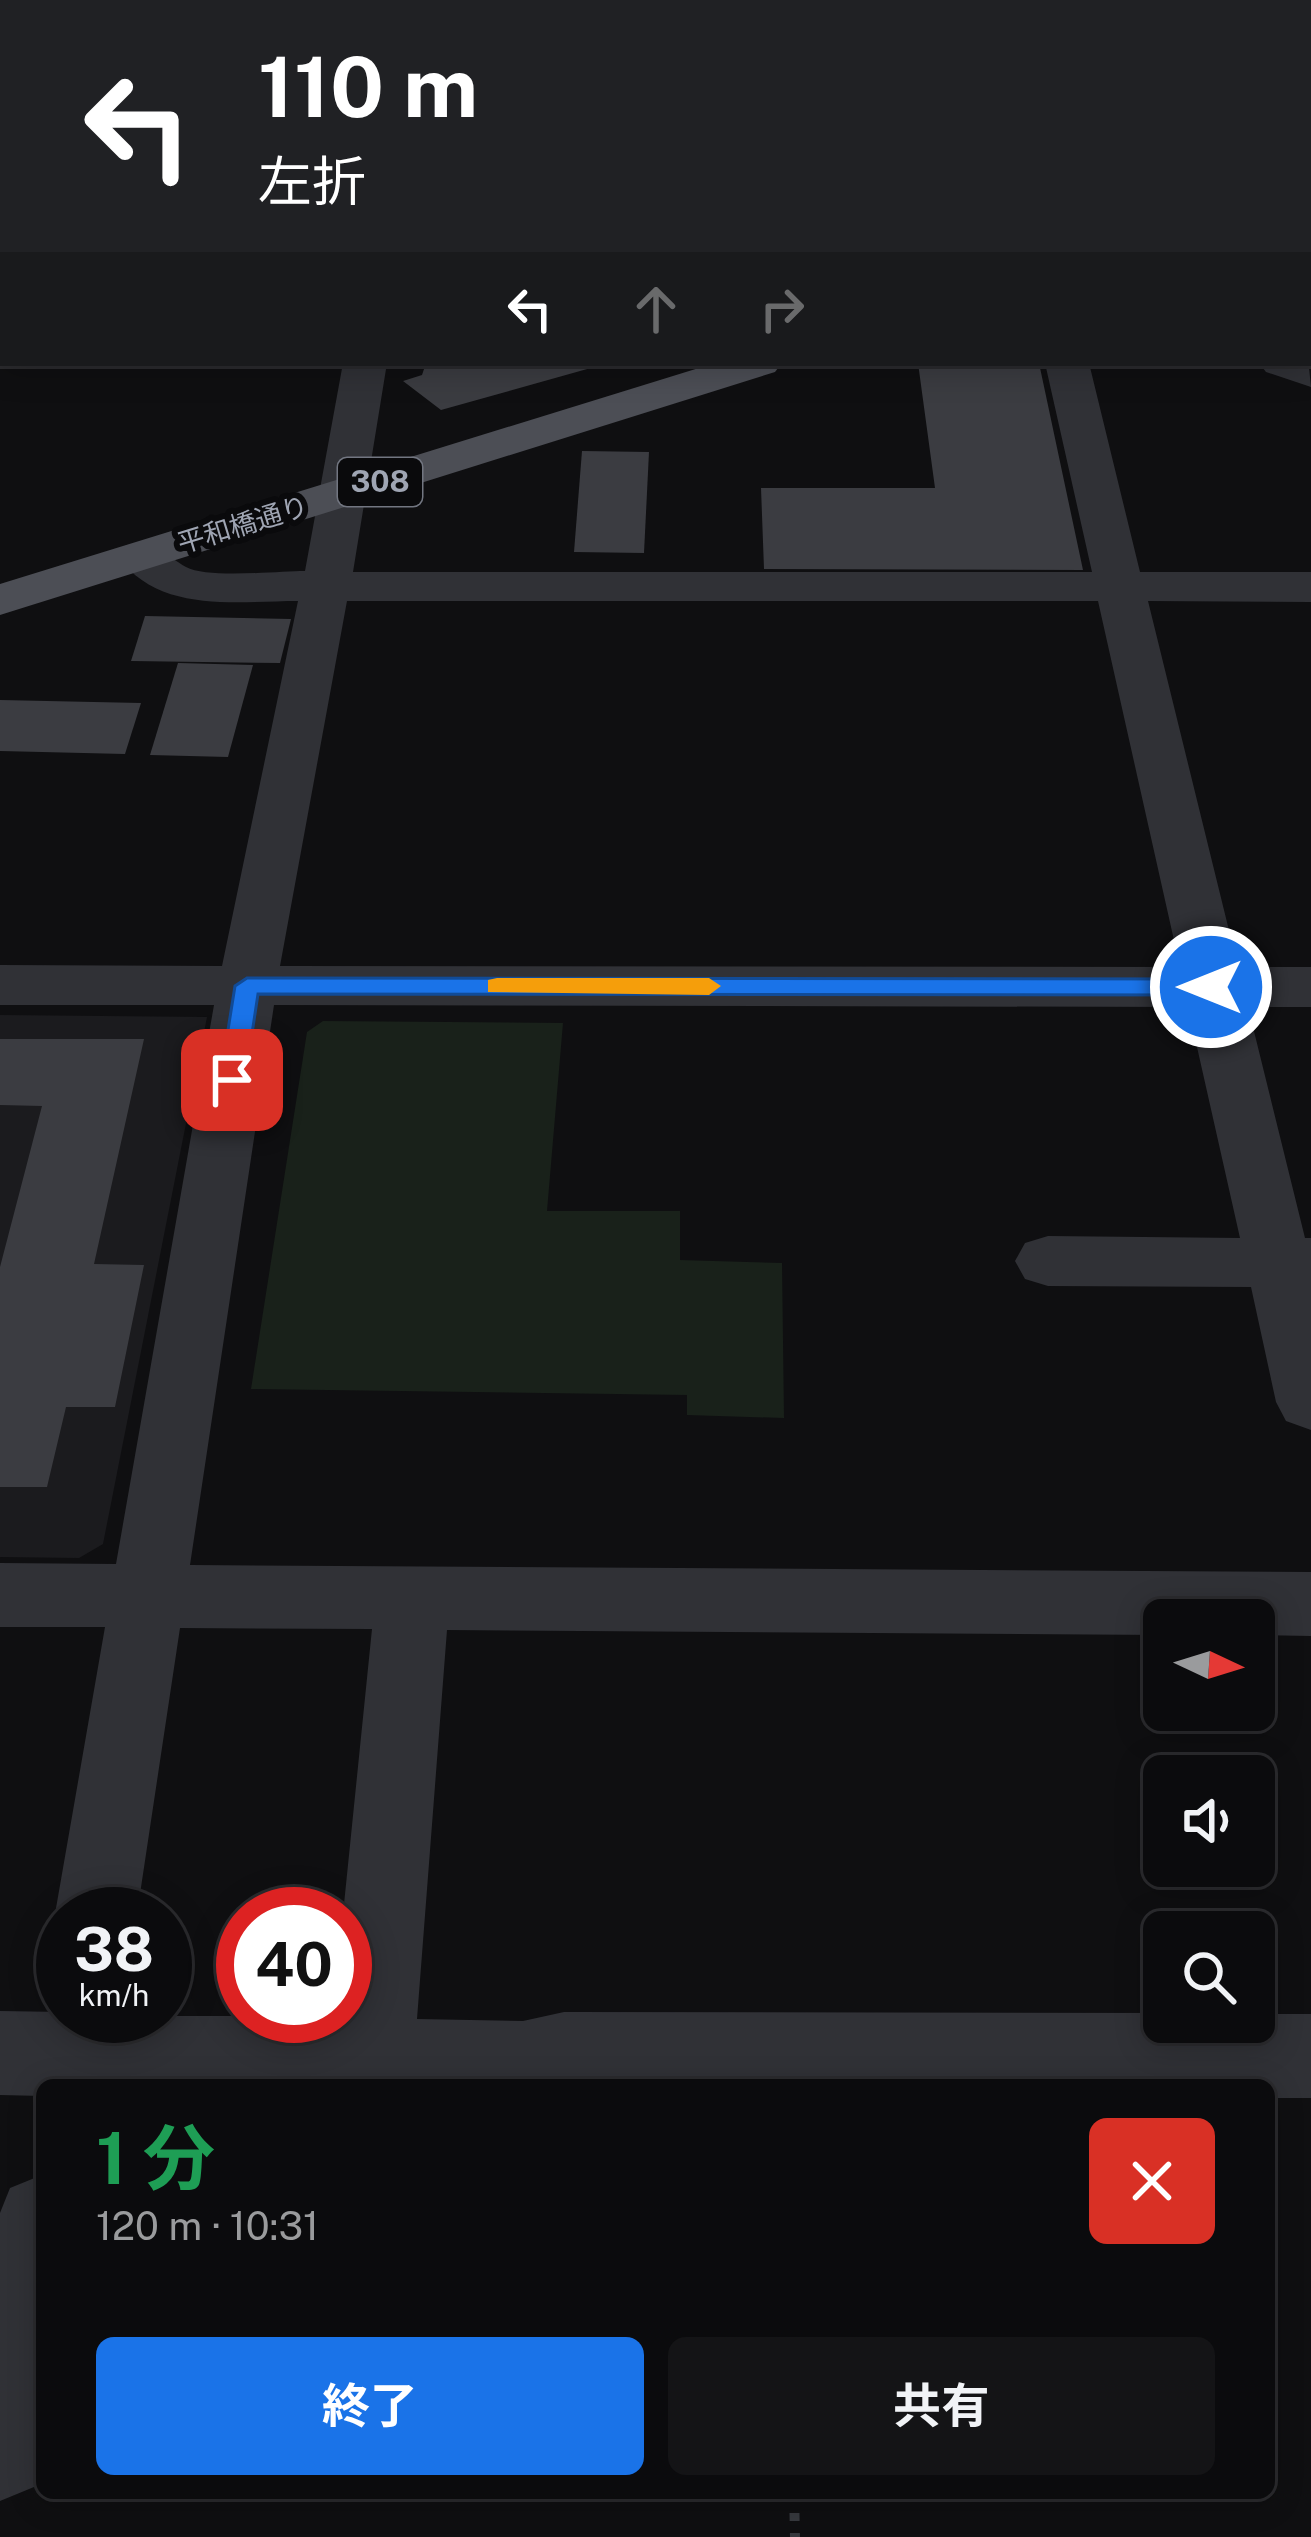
<!DOCTYPE html>
<html lang="ja">
<meta charset="utf-8">
<style>
:root{--surface:#0b0b0d;--page:#141416;--text:#f1f3f6;--muted:#9a9b9d;--line:#2b2b2e;--accent:#1a73e8}
body{margin:0;font-family:"Public Sans","Noto Sans JP",sans-serif;background:var(--page);color:var(--text);height:100vh;display:flex;flex-direction:column;font-size:45px;white-space:nowrap}
*{box-sizing:border-box;margin:0}
p{font-size:39px;color:var(--muted)}
.icon{flex:none;width:66px;height:66px;fill:none;stroke:currentColor;stroke-width:2;stroke-linecap:round;stroke-linejoin:round}
.map{position:relative;flex:1;overflow:hidden}
.side{position:absolute;left:36px;top:2079px;width:1239px;height:420px;display:flex;flex-direction:column;background:var(--surface);border-radius:18px;box-shadow:0 6px 30px #0003,0 0 0 3px var(--line)}
.side>*{flex:none}
.banner{position:absolute;left:0px;top:0px;width:1311px;height:366px;box-shadow:0 6px 30px #0003,0 0 0 3px var(--line);background:#202124;color:#fff;overflow:hidden}
.needle{width:78px;rotate:94deg}
.buttons{position:absolute;left:1143px;top:1599px;display:grid;gap:24px}
.buttons a{display:grid;place-items:center;width:132px;height:132px;border-radius:18px;background:var(--surface);box-shadow:0 6px 30px #0003,0 0 0 3px var(--line);font-size:60px}
.speed{position:absolute;left:36px;top:1887px;display:flex;gap:24px;font-size:60px;font-weight:700;text-align:center}
.speed>*{display:grid;place-content:center;width:156px;height:156px;border-radius:50%;background:var(--surface);box-shadow:0 6px 30px #0003,0 0 0 3px var(--line);line-height:1}
.speed small{font-size:30px;font-weight:400}
.speed .limit{border:18px solid #d22;background:#fff;color:#111}
.pin{position:absolute;display:grid;place-items:center;width:102px;height:102px;color:#fff;margin:-51px;border-radius:24px;box-shadow:0 6px 18px #0006}
.me{position:absolute;width:132px;margin:-66px;rotate:270deg;stroke-linejoin:round;filter:drop-shadow(0 0 9px #0008)}
.turn{display:flex;align-items:center;gap:42px;height:252px;padding:0 60px;font-size:54px}
.turn .icon{width:156px;height:156px;stroke-width:2.5}
.turn b{display:block;font-size:84px;line-height:102px}
.lanes{display:flex;align-items:center;height:114px;padding:0 60px;background:#0003;justify-content:center;gap:60px;direction:ltr}
.lanes .off{opacity:.35}
.round{display:grid;place-items:center;flex:none;width:126px;height:126px;border-radius:18px;background:var(--page)}
.head{display:flex;align-items:center;justify-content:space-between;height:204px;padding:0 60px}
h1{font-size:72px;font-weight:700;line-height:90px;color:#1e9e55}
.cta{display:flex;gap:24px;margin-top:auto;padding:24px 60px}
.cta a{flex:1;height:138px;border-radius:18px;background:var(--accent);color:#fff;font-size:48px;font-weight:700;line-height:138px;text-align:center}
.cta a+a{background:var(--page);color:var(--text)}
.map>svg:first-child{display:block}
.built{fill:#1b1b1e}
.green{fill:#19211a}
.building{fill:#3b3c41}
.lines{fill:none;stroke-linecap:round;stroke-linejoin:round}
.path{stroke:#36383d;stroke-width:10;stroke-dasharray:8 12;stroke-linecap:butt}
.minor{fill:#303136;fill-rule:evenodd}
.major{fill:#4c4e55;fill-rule:evenodd}
.route{fill:#1a73e8;stroke:#114b97;stroke-width:3}
.slow{fill:#f59e0b}
.labels{text-anchor:middle;stroke-width:12;stroke-linejoin:round;paint-order:stroke}
.far-street-label{font-size:27px;fill:#9fa5b3;stroke:#0a0a0c}
.shield{fill:#0a0a0c;stroke:#727681;stroke-width:3}
.shield-label{font-size:30px;font-weight:bold;fill:#9fa5b3}
</style>
<div class="map">
<svg width="1311" height="2537" viewBox="0 0 1311 2537">
<rect width="100%" height="100%" fill="#0f0f11"/>
<polygon class="built" points="0,1015 207,1017 103,1544 79,1558 0,1557"/>
<polygon class="green" points="323,1021 563,1023 547,1211 680,1211 680,1260 782,1263 784,1418 687,1415 687,1395 251,1389 307,1032"/>
<g class="building">
<polygon points="426,363 604,363 605,364 441,410 403,381 422,375"/>
<polygon points="918,363 1039,363 1083,570 764,569 761,488 935,488"/>
<polygon points="582,451 649,452 644,553 574,552"/>
<polygon points="145,616 291,619 280,663 131,661"/>
<polygon points="178,663 253,665 228,757 150,755"/>
<polygon points="0,700 141,703 125,754 0,751"/>
<polygon points="0,1039 144,1039 94,1264 144,1265 115,1407 66,1407 47,1487 0,1487 0,1267 42,1106 0,1105"/>
</g>
<g class="lines">
<polyline class="path" points="794,2493 795,2537"/>
<g class="minor">
<polygon points="339,0 378,0 380,3 341,3"/>
<rect x="412" y="0" width="34" height="3"/>
<polygon points="964,0 998,0 999,3 965,3"/>
<rect x="0" y="83" width="3" height="22"/>
<rect x="1308" y="86" width="3" height="22"/>
<rect x="1308" y="289" width="3" height="24"/>
<rect x="0" y="292" width="3" height="24"/>
<polygon points="1308,358 1311,387 1266,372 1259,363 1308,363"/>
<path d="M343,363H387L353,572H1092L1045,363H1089L1140,572H1311V602L1148,601L1238,967H1311V1007H1248L1305,1238H1311V1430L1286,1421L1276,1402L1251,1287L1048,1286L1025,1279L1015,1261L1025,1243L1048,1236L1240,1238L1188,1007L274,1005L190,1565L1311,1572V1636L1254,1635V1620H1164V1635L447,1630L417,2019L523,2021L564,2012L1164,2013V2022H1254V2014H1311V2098H1269V2085H42V2096L0,2095V2011L63,2012V2016H345L343,1914L372,1629L180,1628L137,1914H63V1933L55,1914L105,1627H0V1563L116,1564L214,1005H0V965L222,966L298,601C236,601 158,614 118,556L125,546C156,538 162,554 186,567C208,579 277,571 305,571ZM347,601H1098L1180,967L280,966Z"/>
<polygon points="42,2175 42,2467 34,2487 0,2501 0,2213 10,2188"/>
</g>
<g class="major">
<polygon points="1311,180 1311,204 1308,205 1308,181"/>
<polygon points="715,363 782,363 775,372 0,615 0,584"/>
</g>
</g>
<polygon class="route" points="247,978 1211,979 1223,987 1211,995 258,994 245,1080 232,1089 220,1080 235,986"/>
<polygon class="slow" points="497,978 709,978 721,986 709,995 488,992 488,980"/>
<g class="labels">
<g class="far-street-label">
<text transform="translate(243 525) rotate(-17)" y="9">平和橋通り</text>
</g>
<rect class="shield" x="338" y="458" width="84" height="48" rx="9"/>
<g class="shield-label">
<text x="380" y="492">308</text>
</g>
</g>
</svg>
<div class="buttons">
<a><svg class="needle" viewBox="-14 -14 28 28"><path d="M0-13l5 13h-10z" fill="#e53935"/><path d="M0 13l5-13h-10z" fill="#9a9b9d"/></svg></a>
<a><svg class="icon" aria-label="sound" viewBox="0 0 24 24"><path d="M4 9h4l5-4v14l-5-4H4zM17 9q2 3 0 6"/></svg></a>
<a><svg class="icon" aria-label="search" viewBox="0 0 24 24"><circle cx="10" cy="10" r="6"/><path d="M15 15l6 6"/></svg></a>
</div>
<div class="speed"><div>38<small>km/h</small></div><div class="limit">40</div></div>
<div class="pin" style="left:232px;top:1080px;background:#d93025"><svg class="icon" aria-label="arrive" viewBox="0 0 24 24"><path d="M6 21V4h12l-3 4 3 4H6"/></svg></div>
<svg class="me" style="left:1211px;top:987px" viewBox="-20 -20 40 40"><circle r="17" fill="#1a73e8" stroke="#fff" stroke-width="3"/><path d="M0-11L8 9 0 5-8 9z" fill="#fff"/></svg>
<div class="banner">
<div class="turn"><svg class="icon" aria-label="left" viewBox="0 0 24 24"><path d="M17 20v-9H6M10 6l-5 5 5 5"/></svg><div><b>110 m</b>左折</div></div>
<div class="lanes"><svg class="icon" aria-label="left" viewBox="0 0 24 24"><path d="M17 20v-9H6M10 6l-5 5 5 5"/></svg><svg class="icon off" aria-label="ahead" viewBox="0 0 24 24"><path d="M12 20V5M6 11l6-6 6 6"/></svg><svg class="icon off" aria-label="right" viewBox="0 0 24 24"><path d="M7 20v-9h11M14 6l5 5-5 5"/></svg></div>
</div>
<section class="side">
<div class="head"><div><h1>1 分</h1><p>120 m · 10:31</p></div><a class="round" style="background:#d93025;color:#fff"><svg class="icon" aria-label="close" viewBox="0 0 24 24"><path d="M6 6l12 12M18 6L6 18"/></svg></a></div>
<div class="cta"><a>終了</a><a>共有</a></div>
</section>
</div>
